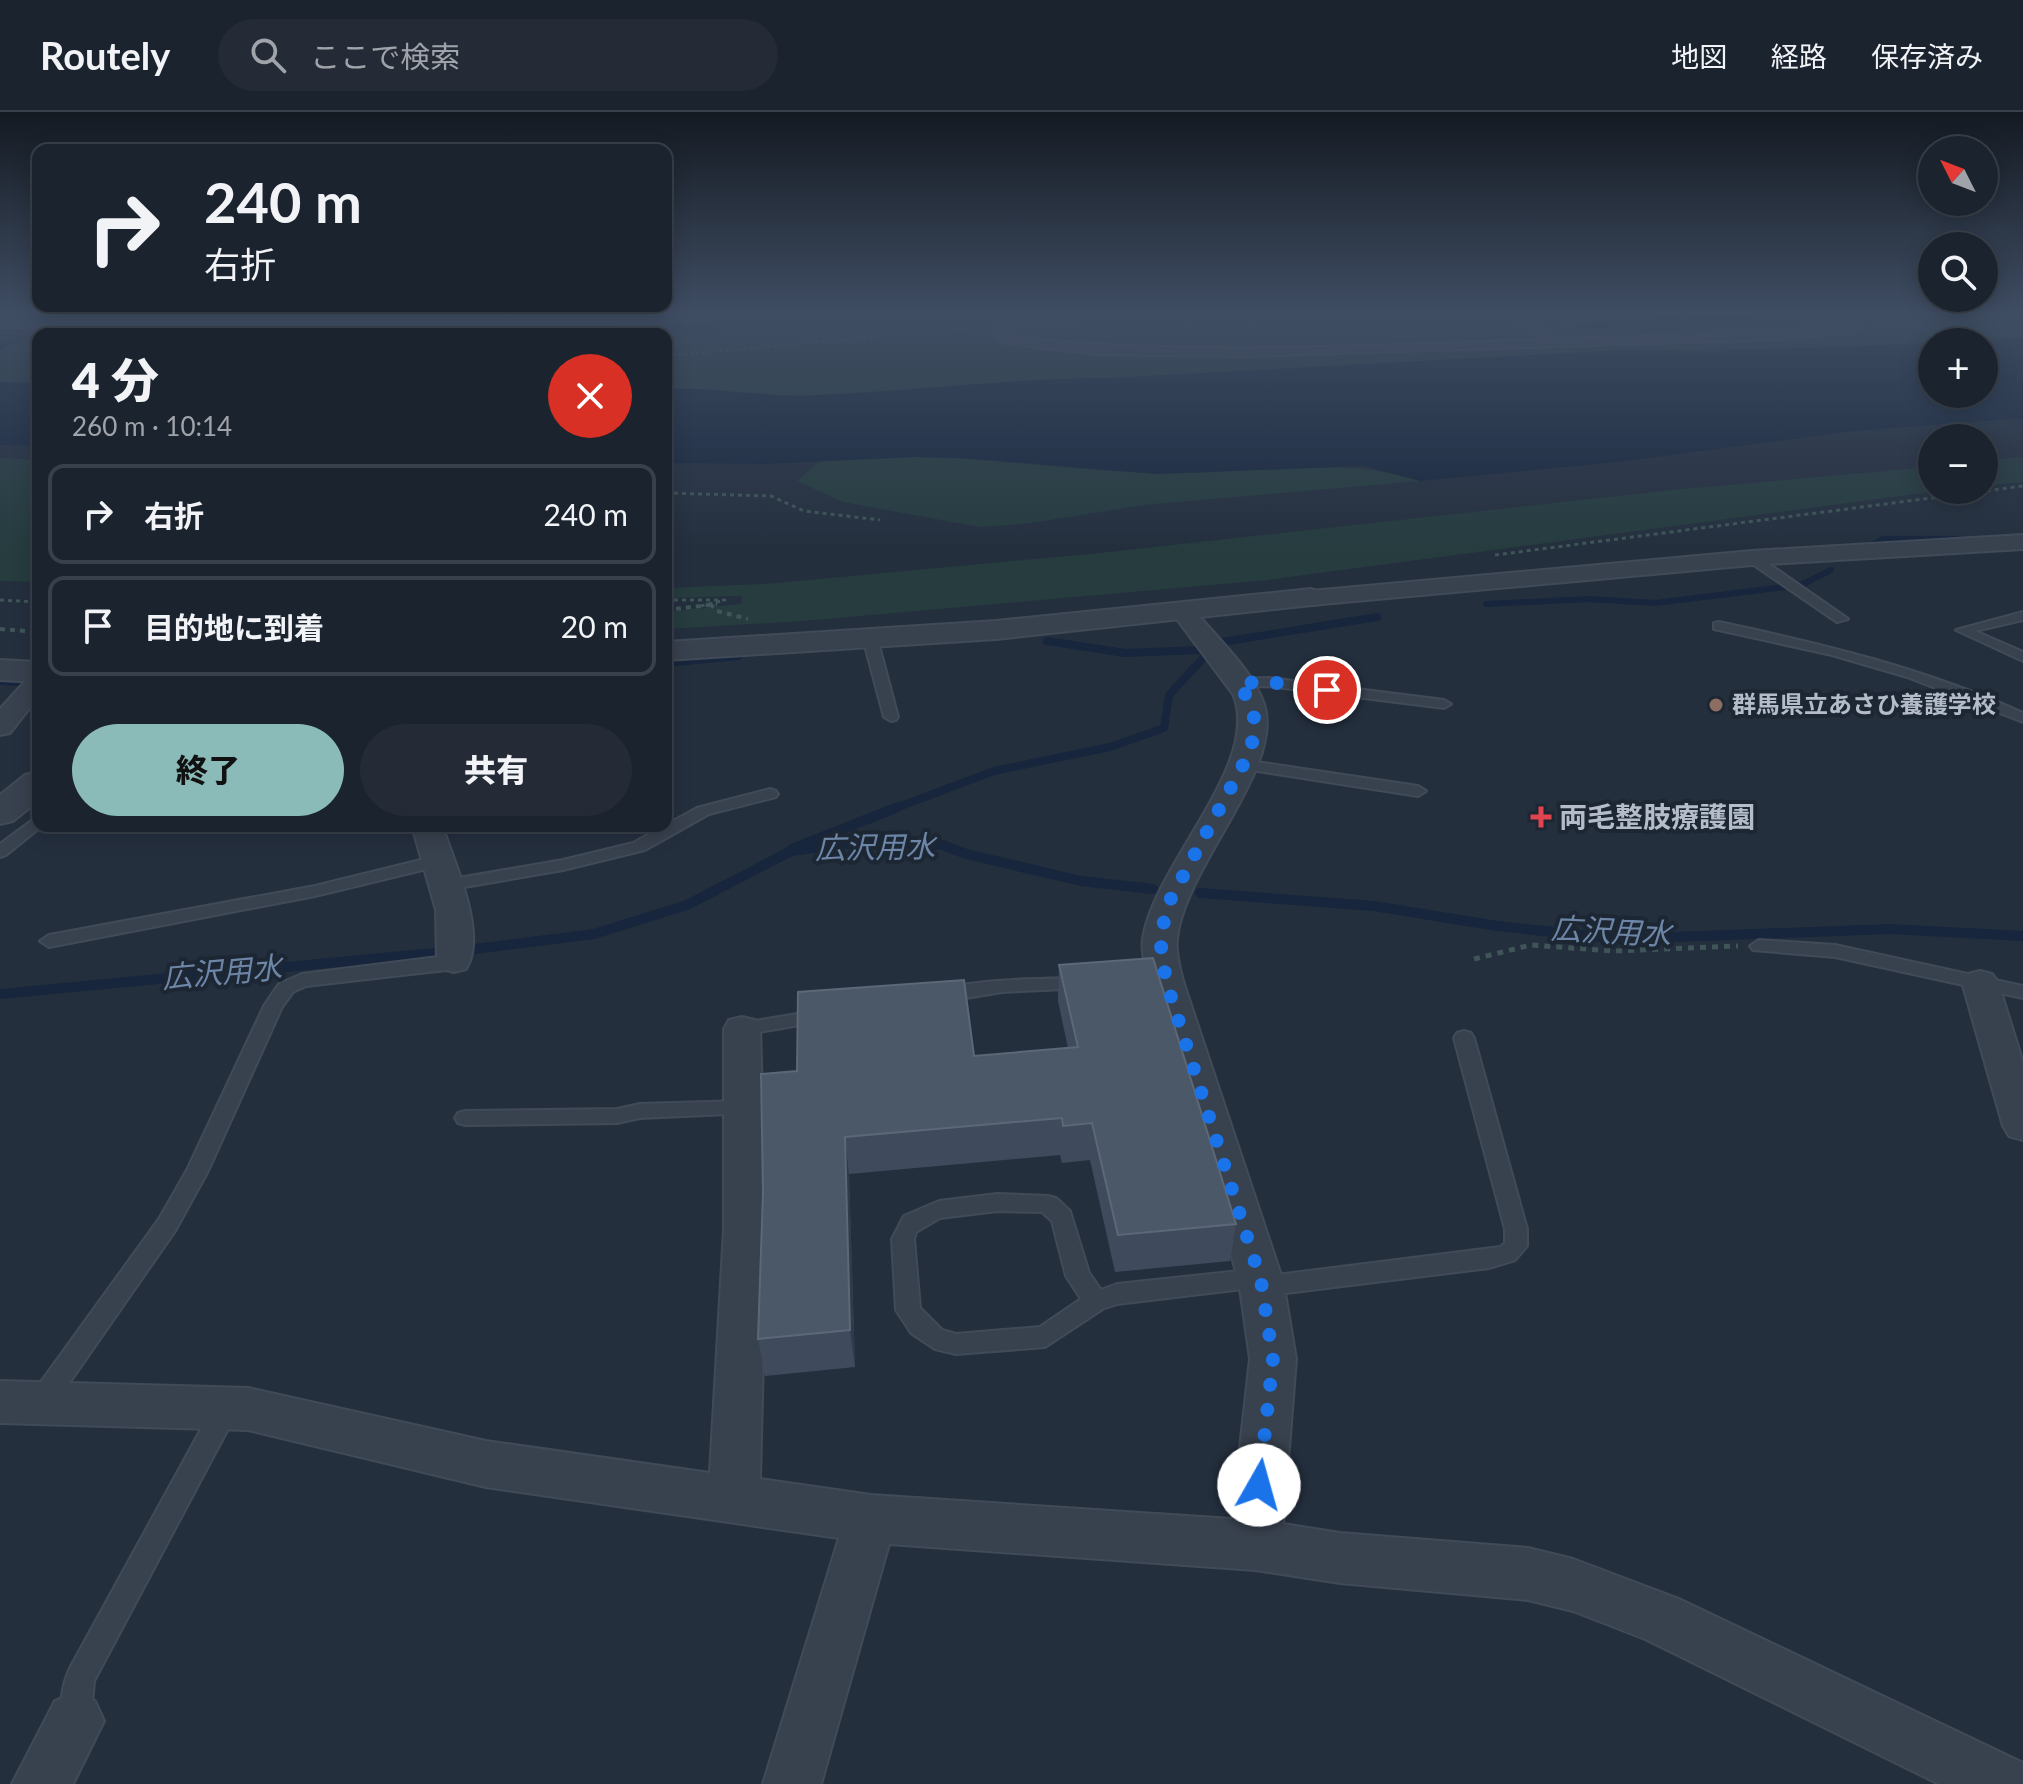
<!DOCTYPE html>
<html lang="ja">
<meta charset="utf-8">
<style>
:root{--surface:#1b232e;--page:#242b36;--text:#f1f3f6;--muted:#a0a4aa;--line:#39404a;--accent:#8bbbb9}
body{margin:0;font-family:Lato,"Noto Sans JP",sans-serif;background:var(--page);color:var(--text);height:100vh;display:flex;flex-direction:column;font-size:30px;white-space:nowrap}
*{box-sizing:border-box;margin:0}
p{font-size:26px;color:var(--muted)}
.icon{flex:none;width:44px;height:44px;fill:none;stroke:currentColor;stroke-width:2;stroke-linecap:round;stroke-linejoin:round}
.map{position:relative;flex:1;overflow:hidden}
.drawer{position:absolute;left:32px;top:216px;width:640px;height:504px;display:flex;flex-direction:column;background:var(--surface);border-radius:16px;box-shadow:0 4px 20px #0003,0 0 0 2px var(--line)}
.drawer>*{flex:none}
.top-card{position:absolute;left:32px;top:32px;width:640px;height:168px;border-radius:16px;box-shadow:0 4px 20px #0003,0 0 0 2px var(--line);background:#1b232e;color:var(--text);overflow:hidden}
.needle{width:52px;rotate:312deg}
.buttons{position:absolute;left:1918px;top:24px;display:grid;gap:16px}
.buttons a{display:grid;place-items:center;width:80px;height:80px;border-radius:50%;background:var(--surface);box-shadow:0 4px 20px #0003,0 0 0 2px var(--line);font-size:40px}
.pin{position:absolute;display:grid;place-items:center;width:68px;height:68px;color:#fff;margin:-34px;border:4px solid #fff;border-radius:50%;box-shadow:0 2px 8px #0007}
.me{position:absolute;width:88px;margin:-44px;rotate:7deg;stroke-linejoin:round;filter:drop-shadow(0 0 6px #0008)}
.turn{display:flex;align-items:center;gap:28px;height:168px;padding:0 40px;font-size:36px}
.turn .icon{width:104px;height:104px;stroke-width:2.5}
.turn b{display:block;font-size:56px;line-height:68px}
.round{display:grid;place-items:center;flex:none;width:84px;height:84px;border-radius:42px;background:var(--page)}
.headline{display:flex;align-items:center;justify-content:space-between;height:136px;padding:0 40px}
h1{font-size:48px;font-weight:800;line-height:60px}
.action{display:flex;gap:16px;margin-top:auto;padding:16px 40px}
.action a{flex:1;height:92px;border-radius:48px;background:var(--accent);color:#111;font-size:32px;font-weight:800;line-height:92px;text-align:center}
.action a+a{background:var(--page);color:var(--text)}
ul{padding:0;list-style:none}
li{display:flex;align-items:center;gap:24px;height:100px;margin:0 16px 12px;padding:0 24px;border:4px solid var(--line);border-radius:16px}
li div{flex:1}
li b{display:block;font-size:30px}
li em{font-style:normal}
header{display:flex;align-items:center;gap:48px;box-sizing:border-box;height:112px;padding:0 40px;background:var(--surface);border-bottom:2px solid var(--line)}
header strong{font-size:38px}
nav{display:flex;gap:44px;margin-inline-start:auto;font-size:28px}
.search{width:560px;height:72px;background:var(--page);display:flex;align-items:center;gap:20px;box-sizing:border-box;padding:0 28px;border-radius:44px;color:var(--muted);font-size:30px}
.map>svg:first-child{display:block}
.green{fill:#263c3f}
.water{fill:#17263c}
.lines{fill:none;stroke-linecap:round;stroke-linejoin:round}
.stream-far3{stroke:#17263c;stroke-width:5}
.stream-far2{stroke:#17263c;stroke-width:6}
.stream-far1{stroke:#17263c;stroke-width:8}
.stream{stroke:#17263c;stroke-width:10}
.service-casing{stroke:#414a57;stroke-width:4}
.pedestrian-casing{stroke:#414a57;stroke-width:4}
.minor-casing{stroke:#414a57;stroke-width:4}
.tertiary-casing{stroke:#414a57;stroke-width:4}
.path-far3{stroke:#3f5557;stroke-width:2;stroke-dasharray:3 3;stroke-linecap:butt}
.path-far2{stroke:#3f5557;stroke-width:3;stroke-dasharray:4 4;stroke-linecap:butt}
.path-far1{stroke:#3f5557;stroke-width:4;stroke-dasharray:5 5;stroke-linecap:butt}
.path{stroke:#3f5557;stroke-width:5;stroke-dasharray:6 6;stroke-linecap:butt}
.service{fill:#38414e;fill-rule:evenodd}
.pedestrian{fill:#38414e;fill-rule:evenodd}
.minor{fill:#38414e;fill-rule:evenodd}
.tertiary{fill:#38414e;fill-rule:evenodd}
.wall{fill:#3f4b5c}
.shaded-wall{fill:#2f3b4b}
.building{fill:#4b5868;stroke:#5c6777;stroke-width:2}
.route{stroke:#1a73e8;stroke-width:14;stroke-dasharray:0 25.2}
.education-dot{fill:#8d6e63;stroke:#1d2633;stroke-width:3}
.health-dot{fill:#e0444e;stroke:#1d2633;stroke-width:3}
.labels{text-anchor:middle;stroke-width:8;stroke-linejoin:round;paint-order:stroke}
.far-poi-label{font-size:24px;font-weight:bold;fill:#b4bcc9;stroke:#1d2633;text-anchor:start}
.poi-label{font-size:28px;font-weight:bold;fill:#b4bcc9;stroke:#1d2633;text-anchor:start}
.water-label{font-size:30px;font-style:italic;fill:#6d86a8;stroke:#1d2633}
</style>
<header>
<strong>Routely</strong>
<div class="search"><svg class="icon" aria-label="search" viewBox="0 0 24 24"><circle cx="10" cy="10" r="6"/><path d="M15 15l6 6"/></svg>ここで検索</div>
<nav><a>地図</a><a>経路</a><a>保存済み</a></nav>
</header>
<div class="map">
<svg width="2023" height="1672" viewBox="0 0 2023 1672">
<rect width="100%" height="100%" fill="#242f3e"/>
<g class="green">
<path d="M992,202H2023V226L1853,235L1624,238L1112,266C1013,266 917,279 819,283C768,286 717,275 666,277V222H581L656,220L686,223L809,209L914,212L933,216L991,212L984,203Z"/>
<polygon points="22,231 38,231 38,271 0,270 0,235"/>
<path d="M913,345C994,346 1074,359 1155,361C1244,364 1334,341 1420,369L1144,393L1024,412L979,415L843,390L797,369L820,349Z"/>
<polygon points="2023,345 2023,370 1984,374 1984,349"/>
<polygon points="0,346 38,348 38,470 0,469"/>
<polygon points="1932,355 1932,378 1946,378 1267,468 803,509 666,517 666,500 741,492 742,484 666,486 666,476 766,472 1100,441 1672,378"/>
</g>
<g class="water">
<path d="M1688,203L1774,206L1782,210C1732,212 1682,202 1632,211C1614,214 1588,223 1571,212Z"/>
<path d="M2023,226V306L1854,319L1626,349L1420,369L1364,354L1157,362L963,346L913,345L765,352L666,351V277C717,275 768,286 819,283C917,279 1013,266 1112,266L1624,238L1714,240L1932,231V282H1984V230H1950Z"/>
<polygon points="0,270 38,271 38,334 0,333"/>
</g>
<g class="lines">
<polyline class="stream-far3" points="0,236 12,229"/>
<g class="stream-far2">
<polyline points="1872,433 1882,427 1957,427"/>
<polyline points="1801,473 1831,458"/>
<polyline points="1486,492 1589,487 1655,491 1785,475"/>
</g>
<g class="stream-far1">
<polyline points="1047,529 1125,541 1201,538"/>
<polyline points="1222,530 1377,505"/>
<polyline points="666,551 739,544"/>
<polyline points="0,569 19,570"/>
<polyline points="893,697 994,659 1110,635 1164,616 1169,583 1205,544"/>
</g>
<g class="stream">
<polyline points="792,737 898,695"/>
<polyline points="1200,781 1374,794 1497,814 1620,827 1890,817 2023,824"/>
<polyline points="467,838 594,822 687,793 791,739 863,730 943,733 966,742 1081,769 1153,777"/>
<polyline points="0,882 445,840"/>
</g>
<g class="service-casing">
<g id="service">
<polygon points="1748,443 1756,443 1848,507 1837,510 1748,449"/>
<polygon points="2023,500 2023,508 1975,519 2023,540 2023,549 1956,518"/>
<path d="M1719,510C1823,532 1926,557 2023,601V610L1907,565L1832,543L1714,517V511Z"/>
<polygon points="870,522 877,526 898,605 896,608 891,609 884,605 863,526"/>
<polygon points="1269,566 1444,588 1451,592 1444,596 1269,574 1239,575 1232,571 1239,567"/>
<polygon points="1243,648 1418,674 1426,679 1418,684 1238,656 1235,653"/>
<polygon points="770,677 776,679 778,682 776,685 709,702 645,738 563,758 447,778 438,773 447,768 563,748 633,731 697,696"/>
<polygon points="38,704 38,714 42,714 6,743 0,745 0,732"/>
<polygon points="437,744 443,745 445,749 443,753 315,784 49,835 40,829 49,823 315,774"/>
<polygon points="1759,828 1835,833 2023,874 2023,886 1835,845 1753,838 1750,834"/>
<polygon points="454,843 463,849 460,853 446,858 306,874 293,880 282,895 208,1059 175,1119 51,1297 42,1300 33,1297 29,1289 33,1281 159,1107 187,1058 264,894 279,872 302,862"/>
<path d="M1080,866L1089,872L1087,876L1002,880L942,890L933,884C947,866 1054,867 1080,866Z"/>
<polygon points="822,898 832,904 829,908 742,923 732,917 742,911"/>
<path d="M1464,919L1471,921L1474,926L1527,1117V1134L1515,1148L1489,1156L1261,1184L1253,1181L1251,1176L1117,1192L1104,1196L1045,1235L956,1242L935,1237L911,1221L896,1198L892,1127L904,1104L939,1089L997,1082L1048,1084L1056,1086L1070,1099L1089,1161L1101,1178L1117,1172L1259,1157L1267,1159L1269,1164L1500,1135L1505,1131V1117L1454,926L1457,921ZM997,1099L1042,1100L1052,1109L1066,1164L1081,1187L1040,1215L956,1222L942,1218L920,1196L914,1127L916,1120L940,1106Z"/>
<polygon points="743,989 750,991 753,996 750,1001 640,1006 617,1011 465,1013 458,1011 455,1006 458,1001 465,999 617,997 640,992"/>
<path d="M225,1287L234,1290L238,1298L94,1569L91,1603L87,1614L76,1618L65,1614C58,1596 62,1573 70,1556L216,1290Z"/>
</g>
</g>
<g class="pedestrian-casing">
<g id="pedestrian">
<path d="M1064,202H1110L1006,217L1013,225C1188,245 1366,233 1543,228L1510,202H1524L1558,227L1779,219L1842,214L1822,202H1837L1861,216L1855,220L1779,227L1246,244L1095,242L1007,231L1001,229L993,215L1019,206Z"/>
<polygon points="1586,202 1608,202 1568,214 1562,210"/>
<polygon points="1753,202 1774,202 1775,204 1769,207"/>
</g>
</g>
<g class="minor-casing">
<g id="minor">
<polygon points="70,202 466,202 459,207 77,207"/>
<polygon points="2023,423 2023,437 1752,453 1311,493 1303,491 1299,486 1303,481 1311,479 1752,439"/>
<path d="M1183,492L1191,494C1214,524 1251,555 1264,592C1285,656 1184,755 1177,827C1175,841 1180,856 1183,869L1283,1169L1296,1247L1283,1412L1340,1421L1528,1436L1573,1447L1679,1487L2023,1651V1672H1939L1645,1527L1573,1499L1528,1488L1340,1471L1255,1458L889,1432L821,1672H763L839,1426L486,1375L248,1318L0,1311V1269L248,1276L486,1329L710,1361L724,1118V917L729,908L742,905L755,908L760,917L766,1118L760,1367L871,1383L1232,1407L1250,1247L1239,1169L1149,869C1146,855 1141,840 1143,826C1155,751 1263,651 1233,582L1171,499L1175,494Z"/>
<polygon points="38,563 38,585 10,621 0,623 0,597 29,565"/>
<path d="M412,714H442C454,749 488,823 466,857L454,860L442,857L437,849L436,798Z"/>
<polygon points="1980,859 1992,862 1998,870 2023,951 2023,1028 2009,1024 2003,1014 1962,870 1968,862"/>
<polygon points="75,1580 95,1589 104,1609 73,1672 12,1672 55,1589"/>
</g>
</g>
<g class="tertiary-casing">
<g id="tertiary">
<polygon points="517,202 719,202 710,208 387,218 0,215 0,203 387,206"/>
<polygon points="1311,477 1321,480 1326,486 1321,492 996,527 666,548 666,530 996,509"/>
<polygon points="0,548 38,550 38,570 0,568"/>
<polygon points="38,660 38,689 13,709 0,712 0,683 25,663"/>
</g>
</g>
<g class="path-far3">
<polyline points="1178,202 1194,219"/>
<polyline points="1240,202 1252,212 1244,220"/>
<polyline points="733,207 819,202"/>
<polyline points="1873,213 1916,214 1918,202"/>
<polyline points="1916,214 2023,205"/>
<polyline points="666,244 980,215"/>
</g>
<g class="path-far2">
<polyline points="666,381 771,384 804,399 880,408"/>
<polyline points="1495,443 2023,374"/>
<polyline points="34,451 38,448"/>
<polyline points="0,488 38,490"/>
<polyline points="666,488 725,488 701,494"/>
</g>
<g class="path-far1">
<polyline points="710,492 717,499 748,507"/>
<polyline points="666,498 717,492"/>
<polyline points="0,517 38,520"/>
</g>
<polyline class="path" points="1474,847 1531,833 1613,839 1738,834"/>
<use href="#service" class="service"/>
<use href="#pedestrian" class="pedestrian"/>
<use href="#minor" class="minor"/>
<use href="#tertiary" class="tertiary"/>
</g>
<polygon class="wall" points="1059,853 1236,1112 1230,1149 1115,1160 1090,1048 1062,1051 1060,1043 849,1062 855,1255 765,1264 758,1227 763,1081 761,962 1068,936 1058,889"/>
<polygon class="shaded-wall" points="845,1025 849,1062 855,1255 850,1218"/>
<polygon class="building" points="1153,846 1236,1112 1118,1123 1092,1011 1063,1014 1062,1006 845,1025 850,1218 758,1227 763,1081 761,962 797,959 798,880 964,868 974,944 1078,935 1059,853"/>
<linearGradient id="sky" x2="0" y2="1"><stop stop-color="#141a22"/><stop offset="0.46" stop-color="#3f4d63"/><stop offset="1" stop-color="#3f4d63" stop-opacity="0"/></linearGradient>
<rect width="2023" height="436" fill="url(#sky)"/>
<g class="lines">
<polyline class="route" points="1259,1373 1273,1247 1261,1169 1166,869 1160,827 1168,792 1243,653 1253,628 1255,610 1251,593 1239,571 1269,570 1327,578"/>
</g>
<circle class="education-dot" cx="1716" cy="593" r="8"/>
<path class="health-dot" d="M1537 693h8v8h8v8h-8v8h-8v-8h-8v-8h8z"/>
<g class="labels">
<g class="far-poi-label">
<text x="1732" y="601">群馬県立あさひ養護学校</text>
</g>
<g class="poi-label">
<text x="1559" y="715">両毛整肢療護園</text>
</g>
<g class="water-label">
<text transform="translate(875 736) rotate(-1)" y="10">広沢用水</text>
<text transform="translate(1611 820) rotate(3)" y="10">広沢用水</text>
<text transform="translate(222 861) rotate(-5)" y="10">広沢用水</text>
</g>
</g>
</svg>
<div class="buttons">
<a><svg class="needle" viewBox="-14 -14 28 28"><path d="M0-13l5 13h-10z" fill="#e53935"/><path d="M0 13l5-13h-10z" fill="#a0a4aa"/></svg></a>
<a><svg class="icon" aria-label="search" viewBox="0 0 24 24"><circle cx="10" cy="10" r="6"/><path d="M15 15l6 6"/></svg></a>
<a>+</a>
<a>−</a>
</div>
<div class="pin" style="left:1327px;top:578px;background:#d93025"><svg class="icon" aria-label="arrive" viewBox="0 0 24 24"><path d="M6 21V4h12l-3 4 3 4H6"/></svg></div>
<svg class="me" style="left:1259px;top:1373px" viewBox="-20 -20 40 40"><circle r="19" fill="#fff"/><path d="M0-13L10 11 0 6-10 11z" fill="#1a73e8"/></svg>
<div class="top-card">
<div class="turn"><svg class="icon" aria-label="right" viewBox="0 0 24 24"><path d="M7 20v-9h11M14 6l5 5-5 5"/></svg><div><b>240 m</b>右折</div></div>
</div>
<section class="drawer">
<div class="headline"><div><h1>4 分</h1><p>260 m · 10:14</p></div><a class="round" style="background:#d93025;color:#fff"><svg class="icon" aria-label="close" viewBox="0 0 24 24"><path d="M6 6l12 12M18 6L6 18"/></svg></a></div>
<ul>
<li><svg class="icon" aria-label="right" viewBox="0 0 24 24"><path d="M7 20v-9h11M14 6l5 5-5 5"/></svg><div><b>右折</b></div><em>240 m</em></li>
<li><svg class="icon" aria-label="arrive" viewBox="0 0 24 24"><path d="M6 21V4h12l-3 4 3 4H6"/></svg><div><b>目的地に到着</b></div><em>20 m</em></li>
</ul>
<div class="action"><a>終了</a><a>共有</a></div>
</section>
</div>
